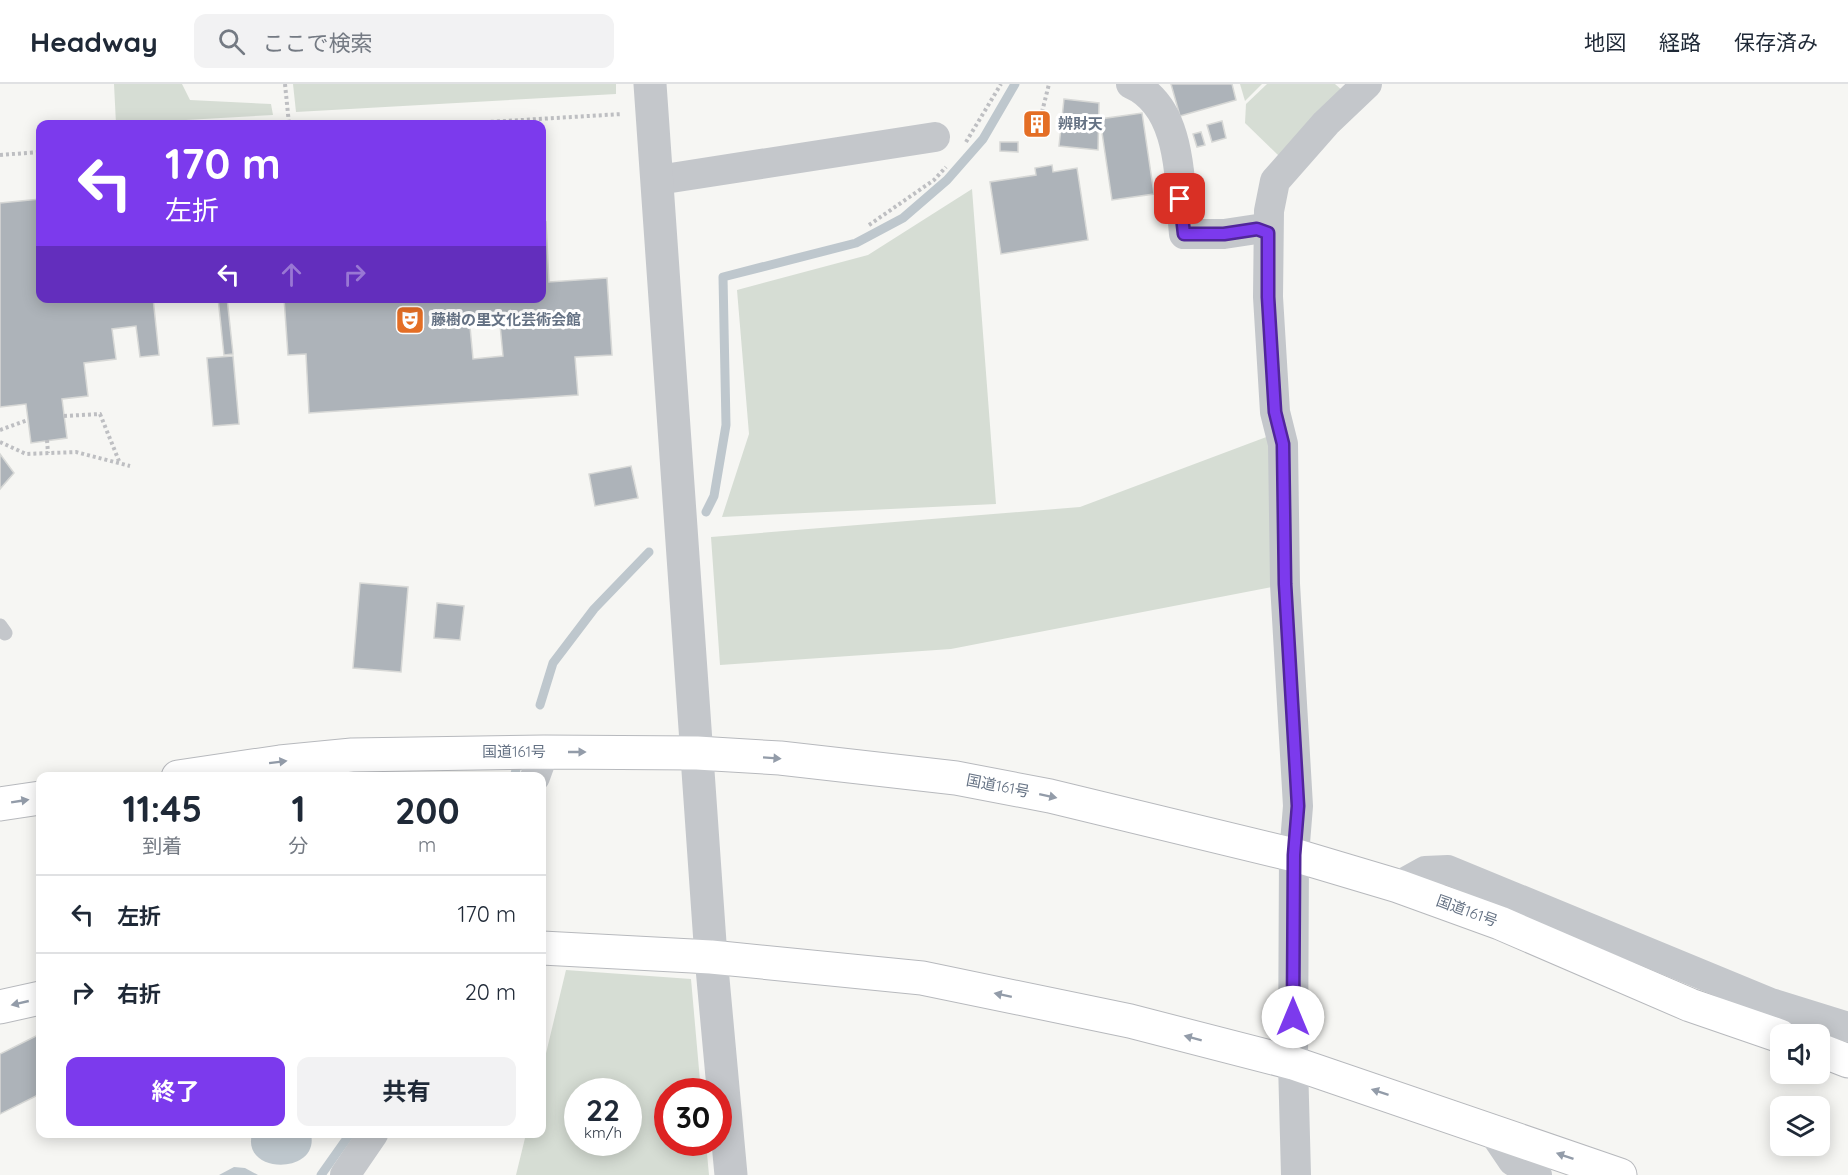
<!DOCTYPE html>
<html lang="ja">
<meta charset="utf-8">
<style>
:root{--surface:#fff;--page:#f2f2f3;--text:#1f2937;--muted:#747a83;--line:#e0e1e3;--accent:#7c3aed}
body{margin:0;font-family:Quicksand,"Noto Sans JP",sans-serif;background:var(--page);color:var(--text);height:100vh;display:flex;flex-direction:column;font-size:22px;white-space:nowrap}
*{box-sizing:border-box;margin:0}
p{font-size:20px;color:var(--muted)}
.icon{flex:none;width:33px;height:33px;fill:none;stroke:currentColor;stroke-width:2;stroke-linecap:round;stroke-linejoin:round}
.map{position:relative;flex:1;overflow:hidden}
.details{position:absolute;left:36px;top:688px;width:510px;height:366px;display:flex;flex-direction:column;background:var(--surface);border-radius:12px;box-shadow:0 3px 15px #0003}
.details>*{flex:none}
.hud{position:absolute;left:36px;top:36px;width:510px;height:183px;border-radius:12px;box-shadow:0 3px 15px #0003;background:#7c3aed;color:#fff;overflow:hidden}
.tools{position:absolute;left:1770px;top:940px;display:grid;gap:12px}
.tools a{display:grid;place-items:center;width:60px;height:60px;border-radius:12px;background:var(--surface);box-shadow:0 3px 15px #0003;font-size:30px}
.speed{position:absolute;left:564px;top:994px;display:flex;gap:12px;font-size:30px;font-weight:700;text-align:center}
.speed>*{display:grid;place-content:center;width:78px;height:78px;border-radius:50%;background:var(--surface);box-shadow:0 3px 15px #0003;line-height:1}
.speed small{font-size:15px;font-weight:400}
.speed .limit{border:9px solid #d22;background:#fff;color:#111}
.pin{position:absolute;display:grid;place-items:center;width:51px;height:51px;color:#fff;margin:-26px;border-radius:12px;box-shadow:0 3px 9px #0006}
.me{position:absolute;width:66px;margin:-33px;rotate:0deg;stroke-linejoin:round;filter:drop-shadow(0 0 4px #0008)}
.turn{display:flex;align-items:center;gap:21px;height:126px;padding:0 30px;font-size:27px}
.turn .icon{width:78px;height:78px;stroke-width:2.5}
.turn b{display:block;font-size:42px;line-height:51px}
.lanes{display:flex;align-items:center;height:57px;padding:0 30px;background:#0003;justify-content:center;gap:30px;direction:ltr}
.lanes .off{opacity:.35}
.eta{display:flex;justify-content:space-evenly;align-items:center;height:102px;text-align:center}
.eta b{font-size:36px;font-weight:700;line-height:42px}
.primary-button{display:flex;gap:12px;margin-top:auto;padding:12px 30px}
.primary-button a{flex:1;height:69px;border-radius:12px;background:var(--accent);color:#fff;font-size:24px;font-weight:700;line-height:69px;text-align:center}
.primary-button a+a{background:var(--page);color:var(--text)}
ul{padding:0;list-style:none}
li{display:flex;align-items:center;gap:18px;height:78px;padding:0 30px;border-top:2px solid var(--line)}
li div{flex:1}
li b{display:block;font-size:22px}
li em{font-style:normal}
header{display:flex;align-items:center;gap:36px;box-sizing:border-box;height:84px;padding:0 30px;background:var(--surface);border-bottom:2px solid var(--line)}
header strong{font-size:28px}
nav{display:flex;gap:33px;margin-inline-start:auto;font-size:21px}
.search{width:420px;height:54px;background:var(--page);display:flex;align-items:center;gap:15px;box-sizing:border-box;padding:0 21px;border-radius:12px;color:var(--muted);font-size:22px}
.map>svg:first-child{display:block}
.green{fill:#d6ddd4;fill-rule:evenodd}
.water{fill:#bec7cd}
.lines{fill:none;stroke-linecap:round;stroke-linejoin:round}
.stream{stroke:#bec7cd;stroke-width:9}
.building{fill:#adb3b9;stroke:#d7d8d6;stroke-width:1.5;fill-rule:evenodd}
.trunk-casing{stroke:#b7b9bd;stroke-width:35}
.path{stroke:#bebfc2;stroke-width:4;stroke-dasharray:3 3;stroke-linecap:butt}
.service{stroke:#c4c7cb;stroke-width:15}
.minor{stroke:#c4c7cb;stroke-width:30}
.tertiary{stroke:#c4c7cb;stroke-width:33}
.trunk{stroke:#fff;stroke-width:33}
.oneway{fill:#939ca9}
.route-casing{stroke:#51269a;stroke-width:15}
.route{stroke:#7c3aed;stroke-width:10}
.labels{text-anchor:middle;stroke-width:6;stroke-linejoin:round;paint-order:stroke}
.poi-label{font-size:15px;font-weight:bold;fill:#657284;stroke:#fff;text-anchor:start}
.street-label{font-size:15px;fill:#657284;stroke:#fff}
</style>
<header>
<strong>Headway</strong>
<div class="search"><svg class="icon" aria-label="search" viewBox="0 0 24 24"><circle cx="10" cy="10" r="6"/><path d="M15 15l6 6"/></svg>ここで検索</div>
<nav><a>地図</a><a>経路</a><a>保存済み</a></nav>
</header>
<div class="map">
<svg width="1848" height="1091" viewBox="0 0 1848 1091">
<rect width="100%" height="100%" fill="#f6f6f3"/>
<g class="green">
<polygon points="114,0 182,0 190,16 271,20 273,31 116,40"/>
<polygon points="293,0 616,0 616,10 296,28"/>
<polygon points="1240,0 1262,0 1245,17"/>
<polygon points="1267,0 1335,0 1343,7 1279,72 1245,39 1246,20"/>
<polygon points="972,105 996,420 722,433 749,350 737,206 868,171"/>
<polygon points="1269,352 1272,503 951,565 720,581 711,453 1080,423"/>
<path d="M566,886L691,895L701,1008H668V1059H706L709,1091H516L526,1050H542V986ZM578,1008H628V1059H578Z"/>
</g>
<g class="water">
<path d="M252,1050H311C320,1091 241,1091 252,1050Z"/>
<polygon points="234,1083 245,1084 258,1091 219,1091"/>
</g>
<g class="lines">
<g class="stream">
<polyline points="706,428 714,412 726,341 723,193 856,159 903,134 947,96 983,55 1015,0"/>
<polyline points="540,621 553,579 594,525 649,468"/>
<polyline points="514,693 516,686"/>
<polyline points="321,1091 350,1050"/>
</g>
</g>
<g class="building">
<polygon points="1171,0 1232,0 1236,16 1180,32"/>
<polygon points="1064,15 1099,19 1098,66 1059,62"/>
<polygon points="1033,28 1048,34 1042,50 1027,45"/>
<polygon points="1142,29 1154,110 1112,116 1100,35"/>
<polygon points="1222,37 1226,54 1212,58 1207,41"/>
<polygon points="1201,48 1205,61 1197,63 1193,50"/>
<polygon points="1000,58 1018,58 1018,68 1000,67"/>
<polygon points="1052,81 1053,88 1077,84 1088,156 1001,170 990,98 1036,91 1035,84"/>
<polygon points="40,115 40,214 153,214 159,271 140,273 136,242 112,245 116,275 84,279 88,312 62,315 67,354 31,359 26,320 0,323 0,119"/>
<path d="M546,138L549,198L607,194L612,271L575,273L578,311L309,329L306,270L288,271L284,214H542V139ZM499,230L503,272L473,275L469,232Z"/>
<polygon points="218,214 227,214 233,270 224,271"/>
<polygon points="233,272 239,340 213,342 207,274"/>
<polygon points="0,370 14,389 0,405"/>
<polygon points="631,382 638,414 595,422 589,390"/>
<polygon points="360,499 408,503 401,588 353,584"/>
<polygon points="437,519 464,522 460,556 434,554"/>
<polygon points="40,950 40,1010 0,1030 0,970"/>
</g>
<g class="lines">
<g class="trunk-casing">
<g id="trunk">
<polyline points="178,693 280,678 352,671 544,668 697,669 780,674 956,694 1050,712 1294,771 1398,802 1500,839 1690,921 1780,952"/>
<polyline points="0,720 40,714"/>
<polyline points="542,864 711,873 922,894 1130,937 1293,979 1620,1091"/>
<polyline points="0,923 40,914"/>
<polyline points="1820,966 1848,977"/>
</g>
</g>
<g class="path">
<polyline points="285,0 289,40"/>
<polyline points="1042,28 1049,0"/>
<polyline points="455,40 622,30"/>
<polyline points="966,58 1001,0"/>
<polyline points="0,71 40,68"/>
<polyline points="869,141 934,96 946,83"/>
<polyline points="64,332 100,330 119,377"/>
<polyline points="0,346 28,336"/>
<polyline points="47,356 48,369"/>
<polyline points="0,358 26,370 76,368 130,382"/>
</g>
<polyline class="service" points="0,542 5,549"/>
<g class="minor">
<path d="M1131,0C1184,23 1179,101 1184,150H1224L1257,145L1268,149"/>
<polyline points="658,96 935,53"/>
<polyline points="535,693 544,668"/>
<polyline points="1398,802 1425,787 1448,786 1771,919 1848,943"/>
<polyline points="1492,1046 1513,1077 1537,1091"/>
<polyline points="345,1091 373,1050"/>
<polyline points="1296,1091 1293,979 1294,771 1298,722 1285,500 1283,360 1275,328 1268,213 1269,127 1275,97 1326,39 1367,0"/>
</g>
<polyline class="tertiary" points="650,0 711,873 731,1091"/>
<use href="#trunk" class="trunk"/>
</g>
<defs><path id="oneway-solid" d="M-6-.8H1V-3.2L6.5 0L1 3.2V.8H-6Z" transform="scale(1.5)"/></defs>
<g class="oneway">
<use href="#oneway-solid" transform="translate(577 668)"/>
<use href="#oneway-solid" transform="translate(772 674) rotate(4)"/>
<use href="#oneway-solid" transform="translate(278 678) rotate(-7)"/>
<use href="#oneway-solid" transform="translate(1048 712) rotate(12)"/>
<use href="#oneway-solid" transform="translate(20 717) rotate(-9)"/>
<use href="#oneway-solid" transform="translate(1003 911) rotate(-168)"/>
<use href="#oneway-solid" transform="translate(20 919) rotate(167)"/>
<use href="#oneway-solid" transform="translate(1193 954) rotate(-165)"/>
<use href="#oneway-solid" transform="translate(1380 1008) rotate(-162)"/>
<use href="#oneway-solid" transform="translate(1565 1072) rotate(-161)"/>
</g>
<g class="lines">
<g class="route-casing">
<polyline id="route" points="1180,115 1184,150 1224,150 1257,145 1268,149 1268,213 1275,328 1283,360 1285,500 1298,722 1294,771 1293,933"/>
</g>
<use href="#route" class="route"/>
</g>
<defs>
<g id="building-square" transform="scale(1.5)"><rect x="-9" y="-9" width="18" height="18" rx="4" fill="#e46e25" stroke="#fff"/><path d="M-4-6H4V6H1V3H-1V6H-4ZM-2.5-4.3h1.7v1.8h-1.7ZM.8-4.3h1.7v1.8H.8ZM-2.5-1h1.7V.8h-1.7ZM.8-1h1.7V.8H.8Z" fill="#fff"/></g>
<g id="theatre-square" transform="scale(1.5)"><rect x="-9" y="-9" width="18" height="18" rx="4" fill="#e46e25" stroke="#fff"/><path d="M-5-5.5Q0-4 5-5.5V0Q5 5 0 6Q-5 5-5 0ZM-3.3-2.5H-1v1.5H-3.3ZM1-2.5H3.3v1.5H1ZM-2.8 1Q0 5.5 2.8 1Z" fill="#fff"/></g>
</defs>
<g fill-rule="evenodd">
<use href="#building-square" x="1037" y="40"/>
<use href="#theatre-square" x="410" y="236"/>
</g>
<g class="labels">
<g class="poi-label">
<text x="1058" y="45">辨財天</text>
<text x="431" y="241">藤樹の里文化芸術会館</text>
</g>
<g class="street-label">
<text x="514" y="673">国道161号</text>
<text transform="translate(998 702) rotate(11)" y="5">国道161号</text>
<text transform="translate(1467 827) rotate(20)" y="5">国道161号</text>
</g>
</g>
</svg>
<div class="tools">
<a><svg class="icon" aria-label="sound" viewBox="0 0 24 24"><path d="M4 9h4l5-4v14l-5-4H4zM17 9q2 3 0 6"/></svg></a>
<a><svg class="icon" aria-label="layers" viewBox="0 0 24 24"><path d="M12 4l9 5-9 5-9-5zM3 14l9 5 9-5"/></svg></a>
</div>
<div class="speed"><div>22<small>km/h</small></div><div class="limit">30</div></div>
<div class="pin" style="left:1180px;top:115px;background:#d93025"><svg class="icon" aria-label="arrive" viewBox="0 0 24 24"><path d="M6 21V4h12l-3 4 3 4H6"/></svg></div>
<svg class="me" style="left:1293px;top:933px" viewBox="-20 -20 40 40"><circle r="19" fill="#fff"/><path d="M0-13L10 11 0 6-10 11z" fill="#7c3aed"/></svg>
<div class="hud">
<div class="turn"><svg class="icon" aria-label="left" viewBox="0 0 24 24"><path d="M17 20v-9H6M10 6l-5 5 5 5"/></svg><div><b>170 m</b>左折</div></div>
<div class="lanes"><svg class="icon" aria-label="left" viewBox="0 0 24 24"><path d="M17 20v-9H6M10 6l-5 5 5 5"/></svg><svg class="icon off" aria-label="ahead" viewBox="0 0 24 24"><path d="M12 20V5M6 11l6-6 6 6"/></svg><svg class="icon off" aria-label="right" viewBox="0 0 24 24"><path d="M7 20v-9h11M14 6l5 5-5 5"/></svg></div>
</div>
<section class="details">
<div class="eta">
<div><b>11:45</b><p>到着</p></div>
<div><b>1</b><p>分</p></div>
<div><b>200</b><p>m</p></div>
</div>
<ul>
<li><svg class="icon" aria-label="left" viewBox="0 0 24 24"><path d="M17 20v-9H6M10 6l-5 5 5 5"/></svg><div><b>左折</b></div><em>170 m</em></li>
<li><svg class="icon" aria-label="right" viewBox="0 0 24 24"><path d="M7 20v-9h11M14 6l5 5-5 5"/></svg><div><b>右折</b></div><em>20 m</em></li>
</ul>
<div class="primary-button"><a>終了</a><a>共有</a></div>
</section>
</div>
